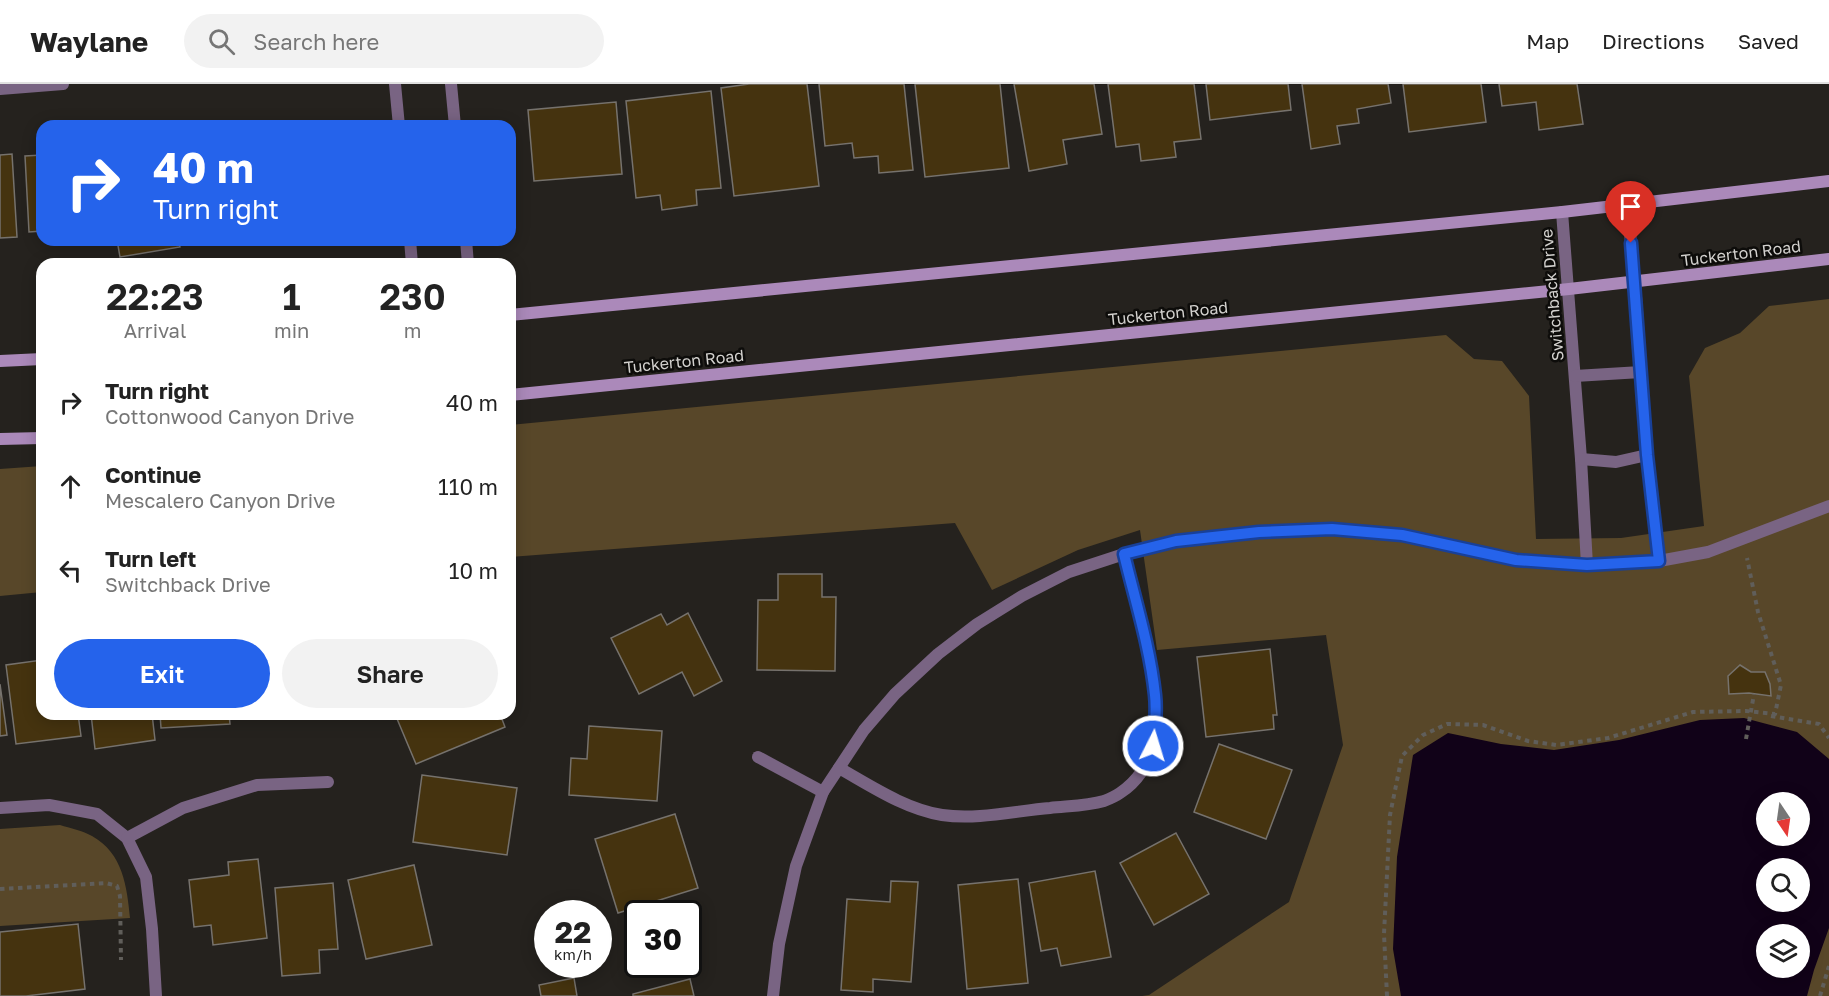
<!DOCTYPE html>
<style>
:root{--surface:#fff;--page:#f2f2f2;--text:#222;--muted:#767676;--line:#e0e0e0;--accent:#2563eb}
body{margin:0;font-family:"Golos Text",sans-serif;background:var(--page);color:var(--text);height:100vh;display:flex;flex-direction:column;font-size:22px;white-space:nowrap}
*{box-sizing:border-box;margin:0}
p{font-size:20px;color:var(--muted)}
.icon{flex:none;width:33px;height:33px;fill:none;stroke:currentColor;stroke-width:2;stroke-linecap:round;stroke-linejoin:round}
.map{position:relative;flex:1;overflow:hidden}
.details{position:absolute;left:36px;top:174px;width:480px;height:462px;display:flex;flex-direction:column;background:var(--surface);border-radius:18px;box-shadow:0 3px 15px #0003}
.details>*{flex:none}
.banner{position:absolute;left:36px;top:36px;width:480px;height:126px;border-radius:18px;box-shadow:0 3px 15px #0003;background:#2563eb;color:#fff;overflow:hidden}
.needle{width:39px;rotate:167deg}
.tools{position:absolute;left:1756px;top:708px;display:grid;gap:12px}
.tools a{display:grid;place-items:center;width:54px;height:54px;border-radius:50%;background:var(--surface);box-shadow:0 3px 15px #0003;font-size:30px}
.speed{position:absolute;left:534px;top:816px;display:flex;gap:12px;font-size:30px;font-weight:700;text-align:center}
.speed>*{display:grid;place-content:center;width:78px;height:78px;border-radius:50%;background:var(--surface);box-shadow:0 3px 15px #0003;line-height:1}
.speed small{font-size:15px;font-weight:400}
.speed .limit{border:3px solid #111;border-radius:9px;background:#fff;color:#111}
.pin{position:absolute;display:grid;place-items:center;width:51px;height:51px;color:#fff;margin:-62px -26px;border-radius:50% 50% 50% 0;rotate:-45deg;box-shadow:0 0 6px #0007}
.pin .icon{rotate:45deg}
.me{position:absolute;width:66px;margin:-33px;rotate:5deg;stroke-linejoin:round;filter:drop-shadow(0 0 4px #0008)}
.turn{display:flex;align-items:center;gap:21px;height:126px;padding:0 18px;font-size:27px}
.turn .icon{width:78px;height:78px;stroke-width:2.5}
.turn b{display:block;font-size:42px;line-height:51px}
.eta{display:flex;justify-content:space-evenly;align-items:center;height:102px;text-align:center}
.eta b{font-size:36px;font-weight:600;line-height:42px}
.primary-button{display:flex;gap:12px;margin-top:auto;padding:12px 18px}
.primary-button a{flex:1;height:69px;border-radius:36px;background:var(--accent);color:#fff;font-size:24px;font-weight:600;line-height:69px;text-align:center}
.primary-button a+a{background:var(--page);color:var(--text)}
ul{padding:0;list-style:none}
li{display:flex;align-items:center;gap:18px;height:84px;padding:0 18px}
li div{flex:1}
li b{display:block;font-size:22px}
li em{font-style:normal}
header{display:flex;align-items:center;gap:36px;box-sizing:border-box;height:84px;padding:0 30px;background:var(--surface);border-bottom:2px solid var(--line)}
header strong{font-size:28px}
nav{display:flex;gap:33px;margin-inline-start:auto;font-size:21px}
.search{width:420px;height:54px;background:var(--page);display:flex;align-items:center;gap:15px;box-sizing:border-box;padding:0 21px;border-radius:33px;color:var(--muted);font-size:22px}
.map>svg:first-child{display:block}
.green{fill:#584729;fill-rule:evenodd}
.water{fill:#110218;fill-rule:evenodd}
.building{fill:#45330f;stroke:#76726d;stroke-width:1.5}
.lines{fill:none;stroke-linecap:round;stroke-linejoin:round}
.path{stroke:#605e5a;stroke-width:4;stroke-dasharray:4.5 4.5;stroke-linecap:butt}
.street{stroke:#796483;stroke-width:12}
.secondary{stroke:#ab89ba;stroke-width:12}
.route-casing{stroke:#184099;stroke-width:15}
.route{stroke:#2563eb;stroke-width:10}
.labels{text-anchor:middle;stroke-width:5;stroke-linejoin:round;paint-order:stroke}
.street-label{font-size:16px;fill:#d3d1ce;stroke:#0d0c0a}
</style>
<header>
<strong>Waylane</strong>
<div class="search"><svg class="icon" aria-label="search" viewBox="0 0 24 24"><circle cx="10" cy="10" r="6"/><path d="M15 15l6 6"/></svg>Search here</div>
<nav><a>Map</a><a>Directions</a><a>Saved</a></nav>
</header>
<div class="map">
<svg width="1829" height="912" viewBox="0 0 1829 912">
<rect width="100%" height="100%" fill="#25221e"/>
<g class="green">
<path d="M1829,215V912H1142L1149,911L1289,818L1343,661L1326,551L1157,566L1140,446L1078,466L992,506L955,439L510,473V341L1446,251L1474,275L1502,277L1529,312L1536,455L1621,454L1704,442L1689,292L1705,264L1740,249L1769,222ZM1767,718H1800V752H1767ZM1767,784H1800V818H1767ZM1767,850H1800V884H1767Z"/>
<polygon points="42,382 42,508 0,512 0,385"/>
<path d="M60,741C70,744 83,747 92,752C123,769 127,803 130,834L0,842V745Z"/>
</g>
<path class="water" d="M1744,634L1797,648L1829,675V844L1814,886L1807,912H1401L1393,865L1397,773L1413,671L1448,649L1501,660L1554,666L1619,656L1700,636ZM1767,718H1800V752H1767ZM1767,784H1800V818H1767ZM1767,850H1800V884H1767Z"/>
<g class="building">
<polygon points="749,0 807,0 819,102 734,112 721,4"/>
<polygon points="819,0 904,0 913,86 879,89 878,72 854,74 852,59 825,62"/>
<polygon points="915,0 1000,0 1009,84 925,93"/>
<polygon points="1014,0 1094,0 1102,50 1063,56 1067,80 1029,87"/>
<polygon points="1108,0 1194,0 1201,55 1174,58 1176,73 1141,77 1139,60 1116,63"/>
<polygon points="1206,0 1288,0 1291,26 1210,36"/>
<polygon points="1302,0 1388,0 1391,19 1357,25 1359,39 1337,42 1340,60 1311,65"/>
<polygon points="1403,0 1481,0 1486,38 1409,48"/>
<polygon points="1499,0 1577,0 1583,40 1539,46 1536,18 1502,22"/>
<polygon points="711,7 721,104 696,106 697,121 662,126 660,111 636,114 626,17"/>
<polygon points="616,18 622,90 534,97 528,26"/>
<polygon points="12,70 17,153 0,154 0,71"/>
<polygon points="42,71 42,147 29,148 25,72"/>
<polygon points="117,156 178,156 180,163 120,173"/>
<polygon points="778,490 822,490 822,513 836,513 835,587 757,586 758,516 778,516"/>
<polygon points="688,529 722,597 694,612 682,588 639,610 611,554 661,530 667,541"/>
<polygon points="1270,565 1277,631 1273,631 1274,645 1206,653 1197,573"/>
<polygon points="42,576 42,630 78,630 81,652 16,660 6,581"/>
<polygon points="1740,581 1751,588 1765,588 1770,600 1771,612 1749,609 1729,610 1728,592"/>
<polygon points="0,600 7,651 0,652"/>
<polygon points="91,630 152,630 155,656 95,665"/>
<polygon points="160,630 229,630 230,640 161,644"/>
<polygon points="395,630 500,630 505,643 416,680"/>
<polygon points="589,642 662,647 657,717 569,711 571,674 587,675"/>
<polygon points="1219,660 1292,686 1266,755 1194,728"/>
<polygon points="422,691 517,704 507,771 413,758"/>
<polygon points="675,730 698,804 618,829 595,755"/>
<polygon points="1176,749 1209,810 1154,841 1120,779"/>
<polygon points="258,775 267,854 213,861 211,841 194,843 189,796 229,791 228,778"/>
<polygon points="414,781 432,861 366,875 348,796"/>
<polygon points="1095,787 1111,873 1061,882 1057,864 1041,867 1029,799"/>
<polygon points="1018,795 1028,899 967,905 958,801"/>
<polygon points="891,797 918,798 911,898 873,895 873,908 841,906 847,815 890,818"/>
<polygon points="333,799 338,865 319,866 320,889 282,892 275,804"/>
<polygon points="78,840 85,905 26,912 0,912 0,848"/>
<polygon points="574,894 577,912 541,912 539,901"/>
<polygon points="690,895 694,912 633,912 633,910"/>
</g>
<g class="lines">
<g class="path">
<polyline points="1771,632 1819,640 1829,654"/>
<polyline points="1746,655 1754,610"/>
<polyline points="0,805 106,799 117,802 120,812 121,876"/>
<polyline points="1387,912 1384,850 1390,731 1402,672 1423,651 1447,640 1483,641 1528,657 1556,661 1608,654 1693,628 1746,627 1775,630 1781,601 1758,528 1747,474"/>
<polyline points="1820,912 1829,882"/>
</g>
<g class="street">
<polyline points="395,0 399,42"/>
<polyline points="451,0 455,42"/>
<polyline points="0,5 63,0"/>
<polyline points="1627,120 1635,198 1647,371 1659,477"/>
<polyline points="1562,128 1581,375 1587,481"/>
<polyline points="410,156 412,180"/>
<polyline points="466,156 468,180"/>
<polyline points="1575,292 1641,288"/>
<polyline points="1581,375 1616,378 1647,371"/>
<polyline points="758,673 823,708"/>
<path d="M839,684C871,702 905,725 942,731C977,736 1015,727 1050,724C1068,722 1087,722 1104,717C1109,715 1116,712 1120,709C1137,698 1149,680 1153,661C1165,607 1137,524 1124,470"/>
<polyline points="0,724 49,721 97,730 127,754 146,793 152,845 156,912"/>
<polyline points="127,754 183,724 257,701 328,698"/>
<polyline points="773,912 779,860 796,782 823,708 864,646 895,610 938,570 977,540 1022,512 1069,488 1124,470 1176,457 1259,448 1332,445 1402,451 1516,476 1587,481 1659,477 1708,468 1829,422"/>
</g>
<g class="secondary">
<polyline points="510,231 1562,128 1829,97"/>
<polyline points="0,277 42,275"/>
<polyline points="510,311 1569,205 1829,175"/>
<polyline points="0,355 42,354"/>
</g>
</g>
<g class="lines">
<g class="route-casing">
<path id="route" d="M1153,662C1155,645 1157,628 1155,611C1150,563 1135,516 1124,470L1176,457L1259,448L1332,445L1402,451L1516,476L1587,481L1659,477L1647,371L1631,159"/>
</g>
<use href="#route" class="route"/>
</g>
<g class="labels">
<g class="street-label">
<text transform="translate(1741 169) rotate(-7)" y="6">Tuckerton Road</text>
<text transform="translate(1552 211) rotate(-95)" y="6">Switchback Drive</text>
<text transform="translate(1168 229) rotate(-6)" y="6">Tuckerton Road</text>
<text transform="translate(684 277) rotate(-6)" y="6">Tuckerton Road</text>
</g>
</g>
</svg>
<div class="tools">
<a><svg class="needle" viewBox="-14 -14 28 28"><path d="M0-13l5 13h-10z" fill="#e53935"/><path d="M0 13l5-13h-10z" fill="#767676"/></svg></a>
<a><svg class="icon" aria-label="search" viewBox="0 0 24 24"><circle cx="10" cy="10" r="6"/><path d="M15 15l6 6"/></svg></a>
<a><svg class="icon" aria-label="layers" viewBox="0 0 24 24"><path d="M12 4l9 5-9 5-9-5zM3 14l9 5 9-5"/></svg></a>
</div>
<div class="speed"><div>22<small>km/h</small></div><div class="limit">30</div></div>
<div class="pin" style="left:1631px;top:159px;background:#d93025"><svg class="icon" aria-label="arrive" viewBox="0 0 24 24"><path d="M6 21V4h12l-3 4 3 4H6"/></svg></div>
<svg class="me" style="left:1153px;top:662px" viewBox="-20 -20 40 40"><circle r="17" fill="#2563eb" stroke="#fff" stroke-width="3"/><path d="M0-11L8 9 0 5-8 9z" fill="#fff"/></svg>
<div class="banner">
<div class="turn"><svg class="icon" aria-label="right" viewBox="0 0 24 24"><path d="M7 20v-9h11M14 6l5 5-5 5"/></svg><div><b>40 m</b>Turn right</div></div>
</div>
<section class="details">
<div class="eta">
<div><b>22:23</b><p>Arrival</p></div>
<div><b>1</b><p>min</p></div>
<div><b>230</b><p>m</p></div>
</div>
<ul>
<li><svg class="icon" aria-label="right" viewBox="0 0 24 24"><path d="M7 20v-9h11M14 6l5 5-5 5"/></svg><div><b>Turn right</b><p>Cottonwood Canyon Drive</p></div><em>40 m</em></li>
<li><svg class="icon" aria-label="ahead" viewBox="0 0 24 24"><path d="M12 20V5M6 11l6-6 6 6"/></svg><div><b>Continue</b><p>Mescalero Canyon Drive</p></div><em>110 m</em></li>
<li><svg class="icon" aria-label="left" viewBox="0 0 24 24"><path d="M17 20v-9H6M10 6l-5 5 5 5"/></svg><div><b>Turn left</b><p>Switchback Drive</p></div><em>10 m</em></li>
</ul>
<div class="primary-button"><a>Exit</a><a>Share</a></div>
</section>
</div>
